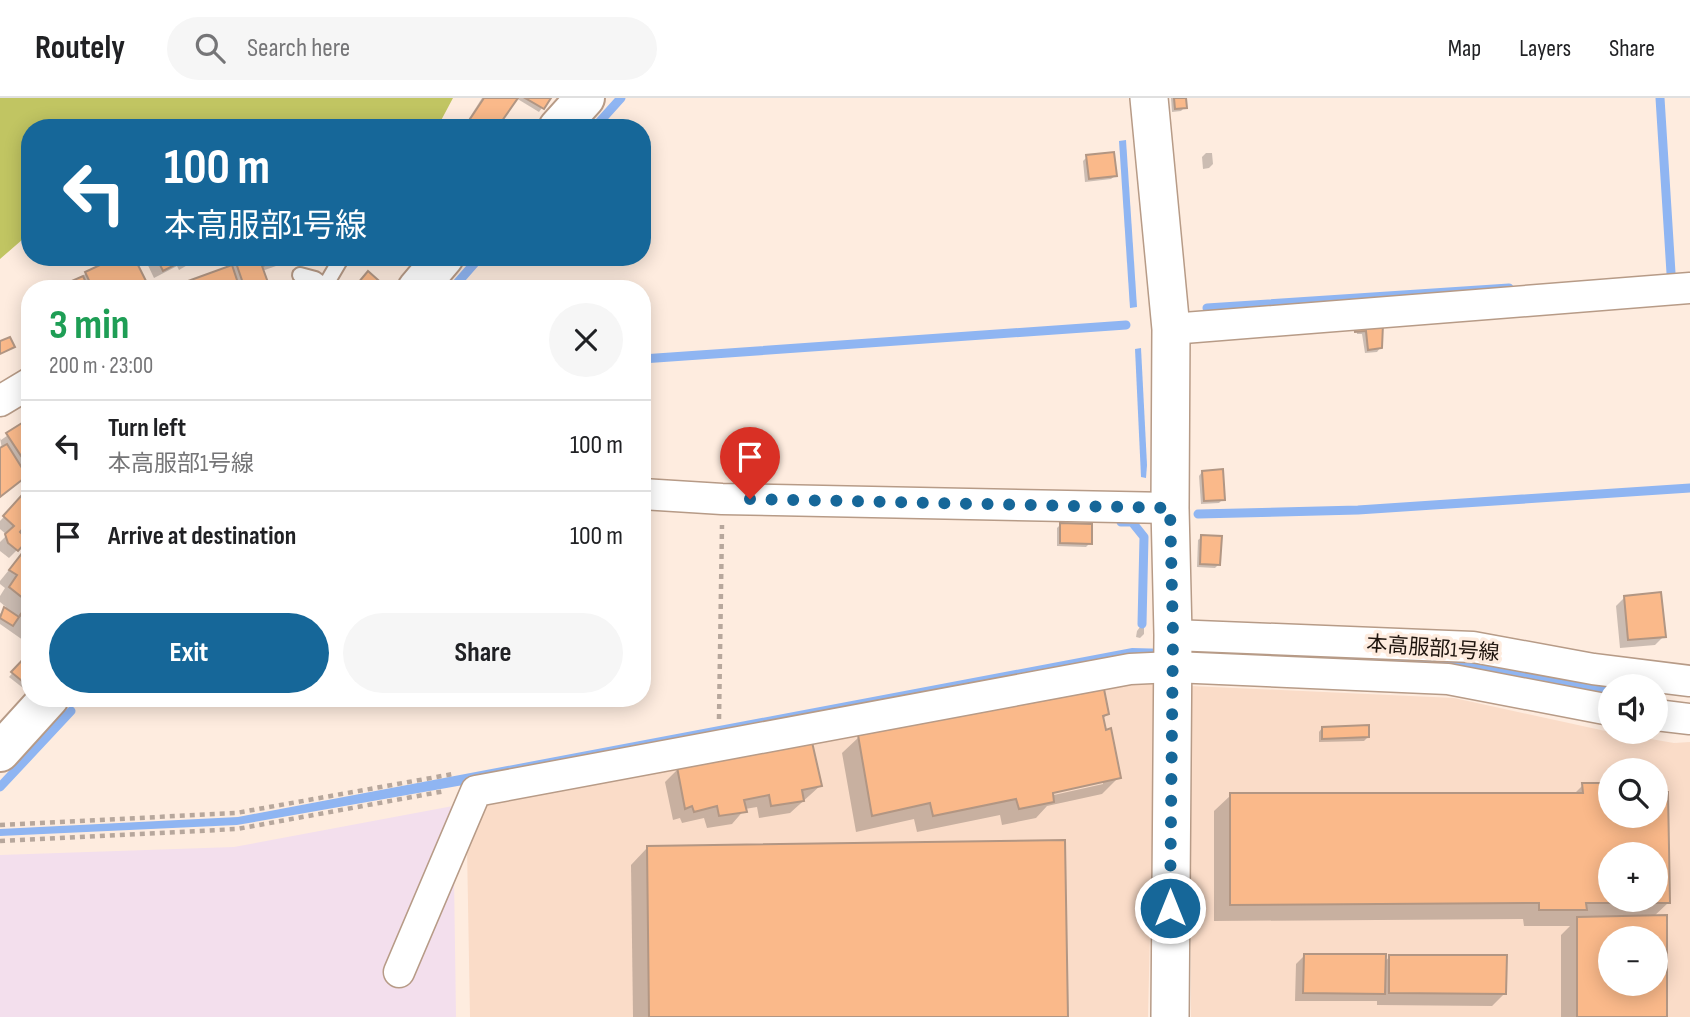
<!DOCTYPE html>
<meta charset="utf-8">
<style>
:root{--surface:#fff;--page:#f6f6f6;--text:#202124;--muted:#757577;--line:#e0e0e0;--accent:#166799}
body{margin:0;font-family:"Sofia Sans Condensed","Noto Sans JP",sans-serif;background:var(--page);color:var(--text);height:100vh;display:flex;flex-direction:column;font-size:26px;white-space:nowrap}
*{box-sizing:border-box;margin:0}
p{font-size:23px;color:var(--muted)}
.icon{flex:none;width:38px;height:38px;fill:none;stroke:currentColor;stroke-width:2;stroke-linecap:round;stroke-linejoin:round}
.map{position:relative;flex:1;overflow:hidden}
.sheet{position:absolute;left:21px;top:182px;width:630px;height:427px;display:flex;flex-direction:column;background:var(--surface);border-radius:28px;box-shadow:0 4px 18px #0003}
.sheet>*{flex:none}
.guide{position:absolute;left:21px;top:21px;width:630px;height:147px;border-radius:28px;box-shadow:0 4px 18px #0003;background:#166799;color:#fff;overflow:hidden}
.buttons{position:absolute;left:1598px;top:576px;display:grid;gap:14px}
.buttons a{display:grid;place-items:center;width:70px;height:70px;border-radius:50%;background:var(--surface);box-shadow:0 4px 18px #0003;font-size:35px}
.pin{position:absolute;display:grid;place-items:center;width:60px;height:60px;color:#fff;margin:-72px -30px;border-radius:50% 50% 50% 0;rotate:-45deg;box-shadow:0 0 7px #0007}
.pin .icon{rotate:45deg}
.me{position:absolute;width:77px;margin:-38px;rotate:0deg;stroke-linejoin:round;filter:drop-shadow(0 0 5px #0008)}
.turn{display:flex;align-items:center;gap:24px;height:147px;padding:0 28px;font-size:32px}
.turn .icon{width:91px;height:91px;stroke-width:2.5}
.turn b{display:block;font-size:49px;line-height:60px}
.round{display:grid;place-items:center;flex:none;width:74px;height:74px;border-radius:37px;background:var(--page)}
.headline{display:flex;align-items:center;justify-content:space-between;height:119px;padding:0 28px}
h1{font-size:42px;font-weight:700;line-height:52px;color:#1e9e55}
.primary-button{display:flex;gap:14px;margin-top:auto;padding:14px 28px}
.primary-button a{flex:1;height:80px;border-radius:42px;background:var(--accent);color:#fff;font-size:28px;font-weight:700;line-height:80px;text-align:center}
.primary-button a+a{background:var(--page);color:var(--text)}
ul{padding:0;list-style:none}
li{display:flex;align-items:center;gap:21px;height:91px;padding:0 28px;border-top:2px solid var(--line)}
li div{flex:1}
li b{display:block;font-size:26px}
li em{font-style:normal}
header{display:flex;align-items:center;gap:42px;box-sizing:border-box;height:98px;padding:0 35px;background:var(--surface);border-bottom:2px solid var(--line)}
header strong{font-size:33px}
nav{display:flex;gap:38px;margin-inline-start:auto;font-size:24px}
.search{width:490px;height:63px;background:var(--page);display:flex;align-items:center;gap:18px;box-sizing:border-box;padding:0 24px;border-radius:38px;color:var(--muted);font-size:26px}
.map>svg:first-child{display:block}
.commercial{fill:#f3dfed}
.built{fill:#fadcc8;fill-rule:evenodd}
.forest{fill:#c1c562}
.water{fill:#8fb5f2}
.shadow{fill:#0003;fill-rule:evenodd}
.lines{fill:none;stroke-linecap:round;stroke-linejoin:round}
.stream{stroke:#8fb5f2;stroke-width:9}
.building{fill:#fab98a;stroke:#b29683;stroke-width:2;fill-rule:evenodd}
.service-casing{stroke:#b79b87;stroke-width:18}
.minor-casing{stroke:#b79b87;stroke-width:33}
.tertiary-casing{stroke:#b79b87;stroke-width:40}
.secondary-casing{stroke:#b79b87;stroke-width:42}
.path{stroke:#b7a79c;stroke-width:4.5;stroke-dasharray:5 5;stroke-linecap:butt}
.service{stroke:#fff;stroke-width:14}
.minor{stroke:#fff;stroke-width:30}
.tertiary{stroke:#fff;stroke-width:37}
.secondary{stroke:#fff;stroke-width:38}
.route{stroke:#166799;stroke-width:12;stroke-dasharray:0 21.6}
.labels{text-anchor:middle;stroke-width:7;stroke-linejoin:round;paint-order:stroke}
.street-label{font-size:21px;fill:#1f150e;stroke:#feecdf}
</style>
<header>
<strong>Routely</strong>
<div class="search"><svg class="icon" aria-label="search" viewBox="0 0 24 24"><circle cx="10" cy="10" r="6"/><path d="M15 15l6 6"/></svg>Search here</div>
<nav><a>Map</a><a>Layers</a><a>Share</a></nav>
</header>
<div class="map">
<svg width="1690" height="919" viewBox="0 0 1690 919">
<rect width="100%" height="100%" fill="#feecdf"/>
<polygon class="commercial" points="453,708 456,919 0,919 0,757 234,749"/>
<g class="built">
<polygon points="1156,577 1148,919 470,919 467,749 479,705"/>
<path d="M1191,588L1454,600L1610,634L1674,645L1690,644V919H1191ZM1610,672H1656V718H1610ZM1610,756H1656V802H1610ZM1610,840H1656V886H1610Z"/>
</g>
<polygon class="forest" points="0,0 453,0 437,30 304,30 244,26 236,30 30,30 30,135 0,161"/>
<g class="water">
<polygon points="1126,42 1137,209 1130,210 1119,43"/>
<polygon points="1141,250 1147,367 1146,380 1141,379 1135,251"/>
<polygon points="1132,550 1463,559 1610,588 1610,603 1189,562 576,667 237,727 0,738 0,731 238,719"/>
</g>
<g class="shadow">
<polygon points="482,0 515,0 495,30 463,30"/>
<polygon points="516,0 549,0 539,14"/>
<polygon points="1171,0 1184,0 1185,9 1181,13 1172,14"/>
<polygon points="1206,55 1212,55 1213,66 1209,70 1203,71 1202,59"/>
<polygon points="1087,59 1115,78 1111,81 1085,84 1083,63"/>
<polygon points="144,159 201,159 179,172 177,168 154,180"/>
<polygon points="223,159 287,159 276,168 262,173 268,189 267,191 171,191 227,171"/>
<polygon points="86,175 148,191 59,191 80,181"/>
<polygon points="1365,227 1380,250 1377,254 1365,255 1362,236 1357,236 1356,229"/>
<polygon points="30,322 30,367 22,372 25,378 0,399 0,352 2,351 0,340 1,342"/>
<polygon points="1202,374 1223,401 1219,405 1201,406 1199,378"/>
<polygon points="30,391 30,432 23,427 17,434 17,452 9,460 0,453 0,444 7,437 0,431 0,423"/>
<polygon points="1061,426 1090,445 1086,449 1057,448 1057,430"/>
<polygon points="1202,439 1219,466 1215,470 1197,469 1198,442"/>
<polygon points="30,446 30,547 0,526 0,516 6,509 0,504 0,498 5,490 0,486 0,483"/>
<polygon points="1625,499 1664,538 1655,547 1620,550 1616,508"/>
<polygon points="1140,529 1144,529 1144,536 1140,540 1136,539 1137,533"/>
<polygon points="30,555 30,583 23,590 9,579"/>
<path d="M1107,616L1102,622L1119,679L1102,696L1047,708L1036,720L1002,727L1000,717L917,734L914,721L856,734L842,655L859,639ZM1103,682V686L1045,699L1044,696Z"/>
<polygon points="1322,630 1368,639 1364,643 1319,644 1319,634"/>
<polygon points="678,671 820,688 790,715 759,720 757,709 745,711 732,726 707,730 704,720 682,725 680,720 673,722 665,684"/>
<path d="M1610,686V718H1656V696H1666L1668,805L1653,819L1666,919H1561V837L1570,828H1524L1523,821L1214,823V713L1231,697H1573L1583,687ZM1610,756H1656V802H1610ZM1610,840H1656V886H1610Z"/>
<polygon points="647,750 1066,919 633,919 631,767"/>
<polygon points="1304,858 1384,865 1390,858 1504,896 1492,908 1377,907 1377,903 1295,903 1296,866"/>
</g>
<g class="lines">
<g class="stream">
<polyline points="1660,0 1671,175"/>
<polyline points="594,30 621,0"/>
<polyline points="452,191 480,159"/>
<polyline points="1207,210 1509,190"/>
<polyline points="642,261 1126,227"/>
<polyline points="1198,416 1358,412 1690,390"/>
<polyline points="1121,424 1132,424 1144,439 1142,526"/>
<polyline points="80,603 82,600"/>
<polyline points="0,689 71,613"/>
</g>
</g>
<g class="building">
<polygon points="484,0 518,0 497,30 464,30"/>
<polygon points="525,0 551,0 544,11"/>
<polygon points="1174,0 1186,0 1187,10 1175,11"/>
<polygon points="1114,54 1117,78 1089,81 1086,57"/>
<polygon points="117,159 134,159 150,191 93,191 85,174"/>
<polygon points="156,159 199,159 188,165 186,161 163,173"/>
<polygon points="234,159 286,159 287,160 262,168 270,190 245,191"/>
<polygon points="232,167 240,191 166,191"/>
<polygon points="368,173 386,189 384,191 353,191"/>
<polygon points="83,178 89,191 59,191 58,189"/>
<polygon points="1383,226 1382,250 1368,252 1366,233 1355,234 1354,227"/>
<polygon points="10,239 15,249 0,256 0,243"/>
<polygon points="30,320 30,366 27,367 6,335"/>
<polygon points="7,346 27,378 0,399 0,350"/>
<polygon points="1223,371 1225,402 1204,403 1202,373"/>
<polygon points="30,388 30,422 20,434 28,442 18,453 8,445 5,436 14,428 3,418"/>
<polygon points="1060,425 1092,426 1092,446 1060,445"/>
<polygon points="1201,437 1222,438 1220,467 1200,466"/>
<polygon points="30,445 30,525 20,517 29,505 9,489 17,477 9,472"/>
<polygon points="1661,494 1666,539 1628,542 1624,498"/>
<polygon points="4,509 19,519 13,528 0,520"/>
<polygon points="30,554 30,586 28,588 11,574"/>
<polygon points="1104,591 1109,616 1103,618 1106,632 1111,630 1121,680 1053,695 1054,704 1019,711 1016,701 933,718 930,705 872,718 858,637"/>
<polygon points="1369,627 1369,639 1322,641 1322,629"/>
<polygon points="812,644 822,688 802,692 804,703 771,708 769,697 744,702 747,714 719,718 717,708 694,714 692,708 685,711 677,669"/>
<path d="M1582,685H1610V718H1656V694H1668L1670,805H1586L1587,812H1539V805L1230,807V695H1583ZM1610,756H1656V802H1610Z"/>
<polygon points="1065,742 1068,919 649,919 647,748"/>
<path d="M1667,817V919H1577V819ZM1610,840H1656V886H1610Z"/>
<polygon points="1304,856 1386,856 1385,896 1303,895"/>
<polygon points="1389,857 1507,857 1506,896 1389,895"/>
</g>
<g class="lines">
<g class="service-casing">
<g id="service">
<polyline points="300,177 315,181 329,191"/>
<polyline points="325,188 342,159"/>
</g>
</g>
<g class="minor-casing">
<g id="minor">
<polyline points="1171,231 1690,190"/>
<polyline points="0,303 30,285"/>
<polyline points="642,396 722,401 1170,410"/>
<polyline points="1173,537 1473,549 1593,571 1690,583"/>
<polyline points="1656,617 1690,621"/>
<polyline points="399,874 476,693 1130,571 1173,569 1448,581 1610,612"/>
</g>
</g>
<g class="tertiary-casing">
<polyline id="tertiary" points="1149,0 1171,231 1170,410 1173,537 1170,919"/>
</g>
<g class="secondary-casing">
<g id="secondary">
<polyline points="558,30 585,0"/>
<polyline points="417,191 444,159"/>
<polyline points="0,654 49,600"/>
</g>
</g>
<g class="path">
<polyline points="719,621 722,427"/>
<polyline points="0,727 236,715 453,676"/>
<polyline points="0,743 237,731 445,693"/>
</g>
<use href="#service" class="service"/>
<use href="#minor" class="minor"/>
<use href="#tertiary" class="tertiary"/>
<use href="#secondary" class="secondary"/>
</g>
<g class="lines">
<polyline class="route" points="750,401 1170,410 1173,537 1170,810"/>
</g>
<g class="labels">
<g class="street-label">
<text transform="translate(1433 550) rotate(4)" y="7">本高服部1号線</text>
</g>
</g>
</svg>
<div class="buttons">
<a><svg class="icon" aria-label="sound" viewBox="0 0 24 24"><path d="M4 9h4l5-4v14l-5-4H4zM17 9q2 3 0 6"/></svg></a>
<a><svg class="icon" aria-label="search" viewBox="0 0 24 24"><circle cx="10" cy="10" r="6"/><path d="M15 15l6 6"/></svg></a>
<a>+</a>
<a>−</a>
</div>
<div class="pin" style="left:750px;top:401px;background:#d93025"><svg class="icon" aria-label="arrive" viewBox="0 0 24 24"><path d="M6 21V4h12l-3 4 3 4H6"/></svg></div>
<svg class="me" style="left:1170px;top:810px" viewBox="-20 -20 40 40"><circle r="17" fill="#166799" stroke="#fff" stroke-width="3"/><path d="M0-11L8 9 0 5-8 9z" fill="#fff"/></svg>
<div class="guide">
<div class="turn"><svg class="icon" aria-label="left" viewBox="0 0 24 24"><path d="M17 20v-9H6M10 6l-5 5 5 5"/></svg><div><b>100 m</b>本高服部1号線</div></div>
</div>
<section class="sheet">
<div class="headline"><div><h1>3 min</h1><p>200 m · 23:00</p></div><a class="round"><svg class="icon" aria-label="close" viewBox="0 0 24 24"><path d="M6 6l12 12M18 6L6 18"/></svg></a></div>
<ul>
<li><svg class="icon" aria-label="left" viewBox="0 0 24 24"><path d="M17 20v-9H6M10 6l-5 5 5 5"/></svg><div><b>Turn left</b><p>本高服部1号線</p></div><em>100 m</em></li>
<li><svg class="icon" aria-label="arrive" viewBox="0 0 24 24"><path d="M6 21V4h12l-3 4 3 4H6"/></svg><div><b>Arrive at destination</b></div><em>100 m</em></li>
</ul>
<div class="primary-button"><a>Exit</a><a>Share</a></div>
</section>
</div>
